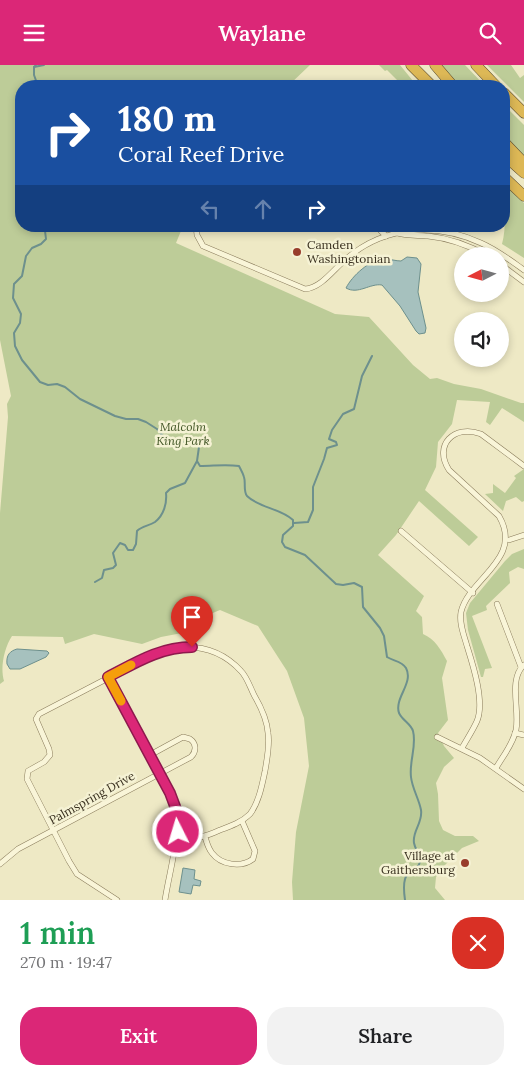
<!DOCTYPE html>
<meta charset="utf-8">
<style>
:root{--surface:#fff;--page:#f2f2f2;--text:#202124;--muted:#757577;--accent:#db2777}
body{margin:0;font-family:Lora,serif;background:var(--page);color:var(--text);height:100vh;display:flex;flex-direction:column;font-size:19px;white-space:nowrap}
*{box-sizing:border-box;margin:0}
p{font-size:16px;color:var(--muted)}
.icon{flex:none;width:28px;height:28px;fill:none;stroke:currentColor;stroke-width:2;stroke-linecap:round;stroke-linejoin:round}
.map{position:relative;height:835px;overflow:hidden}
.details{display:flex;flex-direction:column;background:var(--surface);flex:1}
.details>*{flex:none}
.top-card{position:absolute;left:15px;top:15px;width:495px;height:152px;border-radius:20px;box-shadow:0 2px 8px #0003;background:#1a4fa0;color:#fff;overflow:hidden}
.needle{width:32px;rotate:264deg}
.tools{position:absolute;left:454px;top:182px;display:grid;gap:10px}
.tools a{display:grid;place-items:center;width:55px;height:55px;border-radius:50%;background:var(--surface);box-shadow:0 2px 8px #0003;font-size:25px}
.pin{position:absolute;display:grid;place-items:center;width:42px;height:42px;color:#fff;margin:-51px -21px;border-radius:50% 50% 50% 0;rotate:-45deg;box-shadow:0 0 5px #0007}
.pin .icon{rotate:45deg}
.me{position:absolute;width:55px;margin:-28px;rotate:355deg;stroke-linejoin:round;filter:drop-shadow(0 0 4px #0008)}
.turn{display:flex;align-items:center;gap:18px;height:105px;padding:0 20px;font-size:22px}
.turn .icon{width:65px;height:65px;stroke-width:2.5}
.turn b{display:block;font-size:35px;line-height:42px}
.lanes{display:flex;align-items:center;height:48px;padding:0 20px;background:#0003;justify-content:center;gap:25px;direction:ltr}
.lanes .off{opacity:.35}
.round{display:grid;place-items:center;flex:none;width:52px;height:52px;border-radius:20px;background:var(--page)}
.summary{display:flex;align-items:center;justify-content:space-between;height:85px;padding:0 20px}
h1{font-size:30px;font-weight:600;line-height:38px;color:#1e9e55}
.button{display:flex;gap:10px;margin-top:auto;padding:10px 20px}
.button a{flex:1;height:58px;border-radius:20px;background:var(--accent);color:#fff;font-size:20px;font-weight:600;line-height:58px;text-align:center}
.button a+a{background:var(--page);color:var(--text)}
header{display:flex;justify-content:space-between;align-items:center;height:65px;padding:0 20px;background:var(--accent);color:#fff;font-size:22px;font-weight:600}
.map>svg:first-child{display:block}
.green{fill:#bdcc98}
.water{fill:#a6c1be;stroke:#6d908d}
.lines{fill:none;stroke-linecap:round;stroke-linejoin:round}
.stream{stroke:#6d908d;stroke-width:2}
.street-casing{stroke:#897b5b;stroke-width:6}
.highway-casing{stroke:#57482f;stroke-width:11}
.street{stroke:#f9f5d8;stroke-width:5}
.highway{stroke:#ddb856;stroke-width:10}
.route-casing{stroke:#8e194d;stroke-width:12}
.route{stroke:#db2777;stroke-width:9}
.slow{stroke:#f59e0b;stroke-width:9}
.poi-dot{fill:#983d2b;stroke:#f5f2d4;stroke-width:2}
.labels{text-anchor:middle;stroke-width:5;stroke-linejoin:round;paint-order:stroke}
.poi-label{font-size:12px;fill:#39301f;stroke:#f5f2d4;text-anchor:start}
.park-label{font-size:12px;font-style:italic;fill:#415525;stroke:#f5f2d4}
.street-label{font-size:12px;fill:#39301f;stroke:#f5f2d4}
</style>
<header><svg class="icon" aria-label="menu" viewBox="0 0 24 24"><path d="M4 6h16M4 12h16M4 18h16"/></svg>Waylane<svg class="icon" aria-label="search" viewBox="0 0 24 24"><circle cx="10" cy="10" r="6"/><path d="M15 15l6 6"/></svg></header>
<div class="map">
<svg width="524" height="835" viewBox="0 0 524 835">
<rect width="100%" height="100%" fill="#eee9c5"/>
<g class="green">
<path d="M0,0H310L288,21H21V161H183L176,178L335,249L369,252L413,300L430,314L437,313L454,319L481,324L521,338H524V357L502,343L490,360L486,357L490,337L457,335L452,359L438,377L436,402L425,425L478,472L469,481L419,436L396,470L378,490L424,531L416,546L422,552L423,569C435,574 441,585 447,596L442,613L448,655L438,668L444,681L454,693L444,702L436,718L438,729L439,756L443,765L455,771H473L479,776L462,783L442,803L436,812L435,823L445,835H293L292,817L296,767L309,701L304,653L287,606L258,561L220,545L203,552L199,564L191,573L182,568L161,572L142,579L94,569L65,579L63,572L12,571C4,583 0,603 4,616L0,619V448L8,352L7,339L11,331L0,275Z"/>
<polygon points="379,0 400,0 417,21 403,21 387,5 385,6"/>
<polygon points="440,0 465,0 485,21 458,21"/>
<polygon points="487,0 511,0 520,13 524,10 524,37"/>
<polygon points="504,40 524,60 524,93 504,72"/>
<path d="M504,119L524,138V193L502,179C507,162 504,138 504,119Z"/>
<polygon points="524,404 524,436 522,437 516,432 506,436 503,446 485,429 493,428 493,419 505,428 516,413 514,411"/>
<polygon points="524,484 524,504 518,502 509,507 510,518 486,541 487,545 472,551 492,603 485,604 483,612 481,612 468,565 466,548 470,538 505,496 512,489"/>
</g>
<g class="water">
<path d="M407,192L417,193L421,199L418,227L426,263L425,268L419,269L416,266L400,241L382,220C370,218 358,230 346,223C352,211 370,194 385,194C390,194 396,196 401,196Z"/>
<path d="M17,584L47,586L49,588L46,592L20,604H10L7,599C6,590 10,586 17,584Z"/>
<polygon points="183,803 195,805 194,814 201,816 200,821 193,820 191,829 179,827"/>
</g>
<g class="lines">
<g class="stream">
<polyline points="36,0 34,2 34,10 38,21"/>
<polyline points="34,2 44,0"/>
<path d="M41,161L45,166L46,174L41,179L32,183L26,191L22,211L14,219L13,233L21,249L20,258L14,268L15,281L22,295L40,317L48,320L57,319L65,322L80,334L115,351L126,354H138L146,357L157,364L164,372L177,377L196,378L199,382L197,396L200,401C214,401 225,399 239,401C241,405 243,408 244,412C246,418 243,426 247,431C259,443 280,443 293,455V461L283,470L282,477L285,482L305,490L336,519L343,520L354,518L362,522L363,542L380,563L384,571L387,592C393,596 402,596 406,603C414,618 394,633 399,648C402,655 411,659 413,666C417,681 409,696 411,712C412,723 419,734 421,745C423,758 412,766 414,778C415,784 420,789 420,796C419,804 413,805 408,809C402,814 404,828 405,835"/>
<polyline points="294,458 308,457 313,445 313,422 324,394 327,383 337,380 336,377 329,374 332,365 343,349 354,344 362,311 372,291"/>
<path d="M95,517L102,513L104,505L113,503L116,500L113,488L120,478L125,480L128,485H133L136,479L137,466C142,461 149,461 155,457C164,450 167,438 166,428L170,424L185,418L197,396"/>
</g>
<g class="street-casing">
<g id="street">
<path d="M196,161L197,170L203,181L305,224C321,223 334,204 345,195C383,161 435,157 481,178C497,185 510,195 524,205"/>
<polyline points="376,161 386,171"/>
<path d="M397,168C406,171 418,170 428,171C448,173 470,181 488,191"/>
<polyline points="500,199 524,217"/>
<polyline points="401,466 473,528"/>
<polyline points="509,475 524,470"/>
<polyline points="497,539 521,602"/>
<path d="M108,612L170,728C184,766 171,796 165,835"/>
<polyline points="515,668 524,670"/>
<polyline points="437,672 480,693 524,724"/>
<path d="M462,683C467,674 473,665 477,656C485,637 473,600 467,581C464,570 459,559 461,547C469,513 524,494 499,451L449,405C433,380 454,359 481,369L524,401"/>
<path d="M496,703C503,691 513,679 516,665C520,645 508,614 524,600"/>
<path d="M205,772C207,778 208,783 212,788C221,800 241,803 253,794L255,786L242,756"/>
<path d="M0,799L18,784L191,692C197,686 196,678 190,674L183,672L150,690"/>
<path d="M117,835L77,809L69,796L27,714L28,706L44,697L50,690L49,684L36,654L39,649L162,585C192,578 220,583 241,606C247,612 250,622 254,630C261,642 267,654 268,668C270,680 267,694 265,706C262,720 259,737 250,749C242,757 231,761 220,765C205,772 193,776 177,767"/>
</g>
</g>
<g class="highway-casing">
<g id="highway">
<polyline points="411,0 432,21"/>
<polyline points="435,0 453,21"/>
<polyline points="476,0 496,21"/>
<polyline points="504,28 524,48"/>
<polyline points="504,77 524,98"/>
<polyline points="504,90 524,108"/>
<polyline points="504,112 524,131"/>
</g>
</g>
<use href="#street" class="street"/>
<use href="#highway" class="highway"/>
</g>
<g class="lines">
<g class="route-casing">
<path id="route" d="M178,767L176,744L170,728L108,612C135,598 160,582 192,582"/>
</g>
<use href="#route" class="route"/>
<polyline class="slow" points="121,636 108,612 131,600"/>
</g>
<g class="poi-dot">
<circle cx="297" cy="187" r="5"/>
<circle cx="465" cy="798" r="5"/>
</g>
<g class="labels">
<g class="poi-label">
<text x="307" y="184">Camden<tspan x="307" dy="14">Washingtonian</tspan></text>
<text x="455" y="795" text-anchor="end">Village at<tspan x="455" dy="14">Gaithersburg</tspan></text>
</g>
<g class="park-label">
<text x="183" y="366">Malcolm<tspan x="183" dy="14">King Park</tspan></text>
</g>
<g class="street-label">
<text transform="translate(92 733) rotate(-29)" y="4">Palmspring Drive</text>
</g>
</g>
</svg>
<div class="tools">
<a><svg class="needle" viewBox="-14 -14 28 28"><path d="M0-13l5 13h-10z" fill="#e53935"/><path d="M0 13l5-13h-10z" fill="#757577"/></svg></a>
<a><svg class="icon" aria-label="sound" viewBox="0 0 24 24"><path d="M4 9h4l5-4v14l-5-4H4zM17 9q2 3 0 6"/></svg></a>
</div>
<div class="pin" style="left:192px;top:582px;background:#d93025"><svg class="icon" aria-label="arrive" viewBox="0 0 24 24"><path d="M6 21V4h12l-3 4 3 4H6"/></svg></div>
<svg class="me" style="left:178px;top:767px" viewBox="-20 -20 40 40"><circle r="17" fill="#db2777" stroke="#fff" stroke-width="3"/><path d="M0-11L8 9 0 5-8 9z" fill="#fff"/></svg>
<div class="top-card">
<div class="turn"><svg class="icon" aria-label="right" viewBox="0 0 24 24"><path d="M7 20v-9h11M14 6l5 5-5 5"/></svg><div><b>180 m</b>Coral Reef Drive</div></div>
<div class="lanes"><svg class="icon off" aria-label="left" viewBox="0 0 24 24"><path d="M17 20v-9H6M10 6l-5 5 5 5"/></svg><svg class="icon off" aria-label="ahead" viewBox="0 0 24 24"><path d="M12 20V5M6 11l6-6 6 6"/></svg><svg class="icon" aria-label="right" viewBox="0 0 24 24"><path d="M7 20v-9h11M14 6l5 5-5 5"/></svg></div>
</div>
</div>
<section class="details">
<div class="summary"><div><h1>1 min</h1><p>270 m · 19:47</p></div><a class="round" style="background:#d93025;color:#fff"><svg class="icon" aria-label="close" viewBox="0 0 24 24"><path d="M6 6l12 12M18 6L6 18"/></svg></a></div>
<div class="button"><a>Exit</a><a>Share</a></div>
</section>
